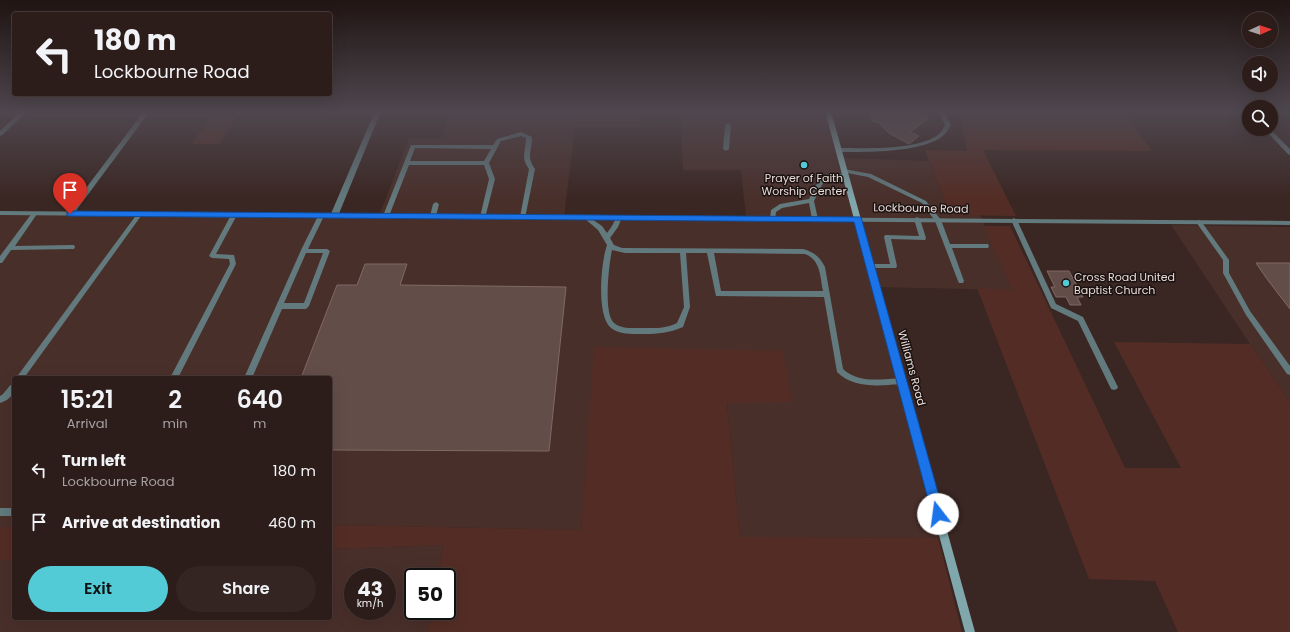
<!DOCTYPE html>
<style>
:root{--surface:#2c1c1a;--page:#342523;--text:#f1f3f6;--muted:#a6a1a2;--line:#483a39;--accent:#52cbd7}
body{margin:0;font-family:Poppins,sans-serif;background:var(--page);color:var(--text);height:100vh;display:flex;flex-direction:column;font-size:15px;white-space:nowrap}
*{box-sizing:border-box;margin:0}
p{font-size:13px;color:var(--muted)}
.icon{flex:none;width:22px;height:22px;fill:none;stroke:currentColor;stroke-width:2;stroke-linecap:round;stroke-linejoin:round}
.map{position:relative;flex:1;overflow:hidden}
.side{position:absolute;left:12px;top:376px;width:320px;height:244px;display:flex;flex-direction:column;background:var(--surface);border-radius:4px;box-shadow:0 4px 16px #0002,0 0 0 1px var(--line)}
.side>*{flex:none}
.guide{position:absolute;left:12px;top:12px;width:320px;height:84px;border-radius:4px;box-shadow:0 4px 16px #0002,0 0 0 1px var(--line);background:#2c1c1a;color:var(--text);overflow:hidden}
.needle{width:26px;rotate:87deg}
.buttons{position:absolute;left:1242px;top:12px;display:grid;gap:8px}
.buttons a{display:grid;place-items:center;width:36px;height:36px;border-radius:50%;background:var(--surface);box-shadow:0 4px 16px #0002,0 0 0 1px var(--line);font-size:20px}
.speed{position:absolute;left:344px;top:568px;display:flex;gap:8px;font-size:20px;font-weight:700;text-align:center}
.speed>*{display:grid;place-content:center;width:52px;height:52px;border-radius:50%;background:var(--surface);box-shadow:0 4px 16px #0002,0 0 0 1px var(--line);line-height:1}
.speed small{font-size:10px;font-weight:400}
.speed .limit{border:2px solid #111;border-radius:6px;background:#fff;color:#111}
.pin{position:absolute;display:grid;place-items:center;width:34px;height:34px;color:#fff;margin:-41px -17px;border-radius:50% 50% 50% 0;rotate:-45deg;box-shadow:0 0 4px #0007}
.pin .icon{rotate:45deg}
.me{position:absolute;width:44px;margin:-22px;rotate:345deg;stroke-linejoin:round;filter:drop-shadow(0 0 3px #0008)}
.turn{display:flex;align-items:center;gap:14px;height:84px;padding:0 16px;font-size:18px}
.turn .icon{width:52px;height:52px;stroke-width:2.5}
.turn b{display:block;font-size:28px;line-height:34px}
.eta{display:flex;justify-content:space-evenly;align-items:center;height:68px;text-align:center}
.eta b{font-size:24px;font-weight:600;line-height:28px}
.button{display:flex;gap:8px;margin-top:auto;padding:8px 16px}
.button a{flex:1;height:46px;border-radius:24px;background:var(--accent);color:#111;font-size:16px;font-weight:600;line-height:46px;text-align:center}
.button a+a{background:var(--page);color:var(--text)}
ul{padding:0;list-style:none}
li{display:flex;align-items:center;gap:12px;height:52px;padding:0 16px}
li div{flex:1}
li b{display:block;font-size:15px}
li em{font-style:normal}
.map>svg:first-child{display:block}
.built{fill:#492f2a;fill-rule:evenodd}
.green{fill:#532d25}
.building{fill:#634d48;stroke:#806964}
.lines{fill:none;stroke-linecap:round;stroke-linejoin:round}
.service{fill:#627a7d;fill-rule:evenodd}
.minor{fill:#627a7d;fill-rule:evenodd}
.tertiary{fill:#627a7d;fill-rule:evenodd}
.secondary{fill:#80a7ab;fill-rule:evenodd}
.route{fill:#1a73e8;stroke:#114b97}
.poi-dot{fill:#52cbd7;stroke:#1a1210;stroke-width:1.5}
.labels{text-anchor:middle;stroke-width:3;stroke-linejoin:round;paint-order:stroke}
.poi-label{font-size:11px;fill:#e9dbd8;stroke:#1a1210}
.street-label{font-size:11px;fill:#e9dbd8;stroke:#1a1210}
</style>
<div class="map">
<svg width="1290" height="632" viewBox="0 0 1290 632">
<rect width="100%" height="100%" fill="#3a2622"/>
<g class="built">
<polygon points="450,111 577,111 564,217 746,217 741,170 683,170 681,114 641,113 641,111 830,111 843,158 929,161 950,215 980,215 1012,290 874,287 938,538 740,537 727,402 595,347 581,530 330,525 330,378 14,378 14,527 0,527 0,212 379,216 409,138 441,138"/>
<polygon points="1171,225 1290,227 1290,402 1250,344"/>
<path d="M444,545L438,577H413V611H431L427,632H0V560H14V618H330V549ZM353,577H387V611H353Z"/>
</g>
<g class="green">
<polygon points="214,111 374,111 372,114 239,114 219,144 192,144"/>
<polygon points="577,111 641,111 640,127 575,127"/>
<polygon points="959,111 1124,111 1152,151 983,150 1016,216 950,215 925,150 967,151"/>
<polygon points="984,226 1010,226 1125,468 1181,468 1114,342 1250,344 1290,402 1290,632 1178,632 1155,581 1089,579 977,288 1012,290"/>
<polygon points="594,347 783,351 792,402 727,403 740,537 938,538 962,632 427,632 431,611 447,611 447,577 438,577 444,545 330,549 330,525 581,530"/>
<rect x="0" y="527" width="14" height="33"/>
</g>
<g class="building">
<polygon points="876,111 915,111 929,118 910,132 919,136 909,144 889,133 878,122 874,122 870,117 870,112"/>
<polygon points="1256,263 1290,263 1290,309 1267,279"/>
<polygon points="365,264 407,264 400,285 566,287 549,451 330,450 330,378 301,378 337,285 357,285"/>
<polygon points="1047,271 1069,271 1083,297 1077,297 1081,305 1070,305 1066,297 1056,297 1051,287 1055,287"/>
</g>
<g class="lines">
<g class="service">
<path d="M938,111H944L951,125C949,128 946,133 944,135C924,153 865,152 839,152L836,150L839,148C864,148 921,151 940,133C942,131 944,127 945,125Z"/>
<polygon points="728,123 731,125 729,149 726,151 723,149 725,125"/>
<path d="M521,132L532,137C532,151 526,157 535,169L525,218H521L520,217L529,169C520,157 526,151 526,138L521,136L501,141L489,163L495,179L485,218H481L480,217L489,179L484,165H409L389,216L386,218L383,216L411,145H493L497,139ZM415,148L491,149L484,161H410Z"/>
<polygon points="844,169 871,174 926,201 941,220 950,244 988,244 989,246 988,248 952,248 964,281 963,283 959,283 958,281 935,221 922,203 868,177 842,172 842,170"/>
<polygon points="829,174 846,174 849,176 846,178 825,179 814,201 818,219 817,220 815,221 812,219 809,203 782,208 776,212 775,220 771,220 770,219 771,210 780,204 809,199 821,176"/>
<polygon points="436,202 439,204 436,216 433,218 430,216 433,204"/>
<polygon points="34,212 37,214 15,246 72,245 74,245 75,247 74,249 11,250 2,263 0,263 0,256 32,213"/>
<polygon points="139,213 141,214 142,215 141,216 24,378 16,378 137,214"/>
<polygon points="234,213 237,215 216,254 234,255 236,264 178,378 170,378 230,264 229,259 212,258 209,256 231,215"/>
<path d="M321,214L324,216L308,249H327L330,251L309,306L306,309H282L252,378H244L302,248L318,216ZM306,253H323L304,303H284Z"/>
<path d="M586,215L602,226L607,233L612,226L617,216H621L622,217L618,227L610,238L614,245L622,248L803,249C814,252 820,257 825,267L843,369C859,384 882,379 902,378L905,379L906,381L905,383C900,385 894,384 889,385C870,386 851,386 837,372L824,297L716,296L707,253H686L690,307L683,327C669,333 658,334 644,334C633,334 620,335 611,328C596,316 601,262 607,245L598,230L584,218L583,217ZM612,250L625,253H680L684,307L677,323C665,329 654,328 641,328C632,328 621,329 614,323C603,313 609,264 612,250ZM714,253L805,254C821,260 820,277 823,291H721Z"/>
<polygon points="917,217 920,219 926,238 925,240 891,239 897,266 896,268 868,268 867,266 868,264 890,264 884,237 885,235 919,236 914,219"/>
<polygon points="1014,218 1017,220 1056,304 1083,317 1118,387 1117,389 1114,390 1111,389 1078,321 1051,308 1011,220"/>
<polygon points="1199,220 1201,221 1229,260 1229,273 1250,311 1290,366 1290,375 1287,374 1246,315 1223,273 1223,260 1196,222"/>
<path d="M14,383C14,395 11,399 0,403V396C6,393 8,385 14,383Z"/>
<rect x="0" y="508" width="14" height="8"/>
</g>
<g class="minor">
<polygon points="21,111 28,111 2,135 0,136 0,131"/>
<polygon points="144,111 150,111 72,216 68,216 66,214 68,212"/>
<polygon points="375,111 381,111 338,216 334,218 332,218 330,216"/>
<polygon points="1264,129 1270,129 1290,149 1290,155 1288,154"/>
</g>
<polygon class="tertiary" points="0,211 1290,221 1290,225 0,215"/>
<polygon class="secondary" points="825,111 831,111 975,632 965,632"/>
</g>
<linearGradient id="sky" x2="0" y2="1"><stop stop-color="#201513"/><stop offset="0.56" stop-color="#4f474f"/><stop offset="1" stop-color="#4f474f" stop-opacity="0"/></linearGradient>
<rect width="1290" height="200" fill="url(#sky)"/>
<polygon class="route" points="70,211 861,217 944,514 942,518 938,520 934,518 932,514 854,222 67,216 67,212"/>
<g class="poi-dot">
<circle cx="804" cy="165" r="4"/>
<circle cx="1066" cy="283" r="4"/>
</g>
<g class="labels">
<g class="poi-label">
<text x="804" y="182">Prayer of Faith<tspan x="804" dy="13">Worship Center</tspan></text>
<text x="1074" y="281" text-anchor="start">Cross Road United<tspan x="1074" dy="13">Baptist Church</tspan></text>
</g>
<g class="street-label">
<text transform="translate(921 208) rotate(1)" y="4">Lockbourne Road</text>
<text transform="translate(912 368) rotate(75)" y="4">Williams Road</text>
</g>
</g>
</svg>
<div class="buttons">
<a><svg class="needle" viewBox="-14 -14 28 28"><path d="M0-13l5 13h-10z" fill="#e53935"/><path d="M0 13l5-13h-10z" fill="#a6a1a2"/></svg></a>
<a><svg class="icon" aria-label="sound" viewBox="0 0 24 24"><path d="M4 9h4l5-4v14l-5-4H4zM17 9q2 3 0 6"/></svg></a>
<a><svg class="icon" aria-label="search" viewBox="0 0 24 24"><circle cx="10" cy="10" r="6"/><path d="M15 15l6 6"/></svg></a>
</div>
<div class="speed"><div>43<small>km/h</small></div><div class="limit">50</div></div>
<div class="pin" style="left:70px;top:214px;background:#d93025"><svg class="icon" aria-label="arrive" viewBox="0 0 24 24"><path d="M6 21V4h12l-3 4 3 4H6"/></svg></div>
<svg class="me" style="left:938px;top:514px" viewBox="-20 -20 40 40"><circle r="19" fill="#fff"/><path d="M0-13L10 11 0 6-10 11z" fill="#1a73e8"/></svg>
<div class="guide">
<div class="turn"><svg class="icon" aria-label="left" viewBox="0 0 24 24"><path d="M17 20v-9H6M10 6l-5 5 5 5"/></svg><div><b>180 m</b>Lockbourne Road</div></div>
</div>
<section class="side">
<div class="eta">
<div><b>15:21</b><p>Arrival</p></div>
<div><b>2</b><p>min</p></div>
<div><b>640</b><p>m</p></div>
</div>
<ul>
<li><svg class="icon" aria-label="left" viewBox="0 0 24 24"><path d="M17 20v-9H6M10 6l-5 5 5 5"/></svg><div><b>Turn left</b><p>Lockbourne Road</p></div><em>180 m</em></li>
<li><svg class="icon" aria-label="arrive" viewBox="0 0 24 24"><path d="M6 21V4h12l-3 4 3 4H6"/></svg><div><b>Arrive at destination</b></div><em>460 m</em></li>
</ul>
<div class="button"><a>Exit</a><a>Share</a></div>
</section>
</div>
